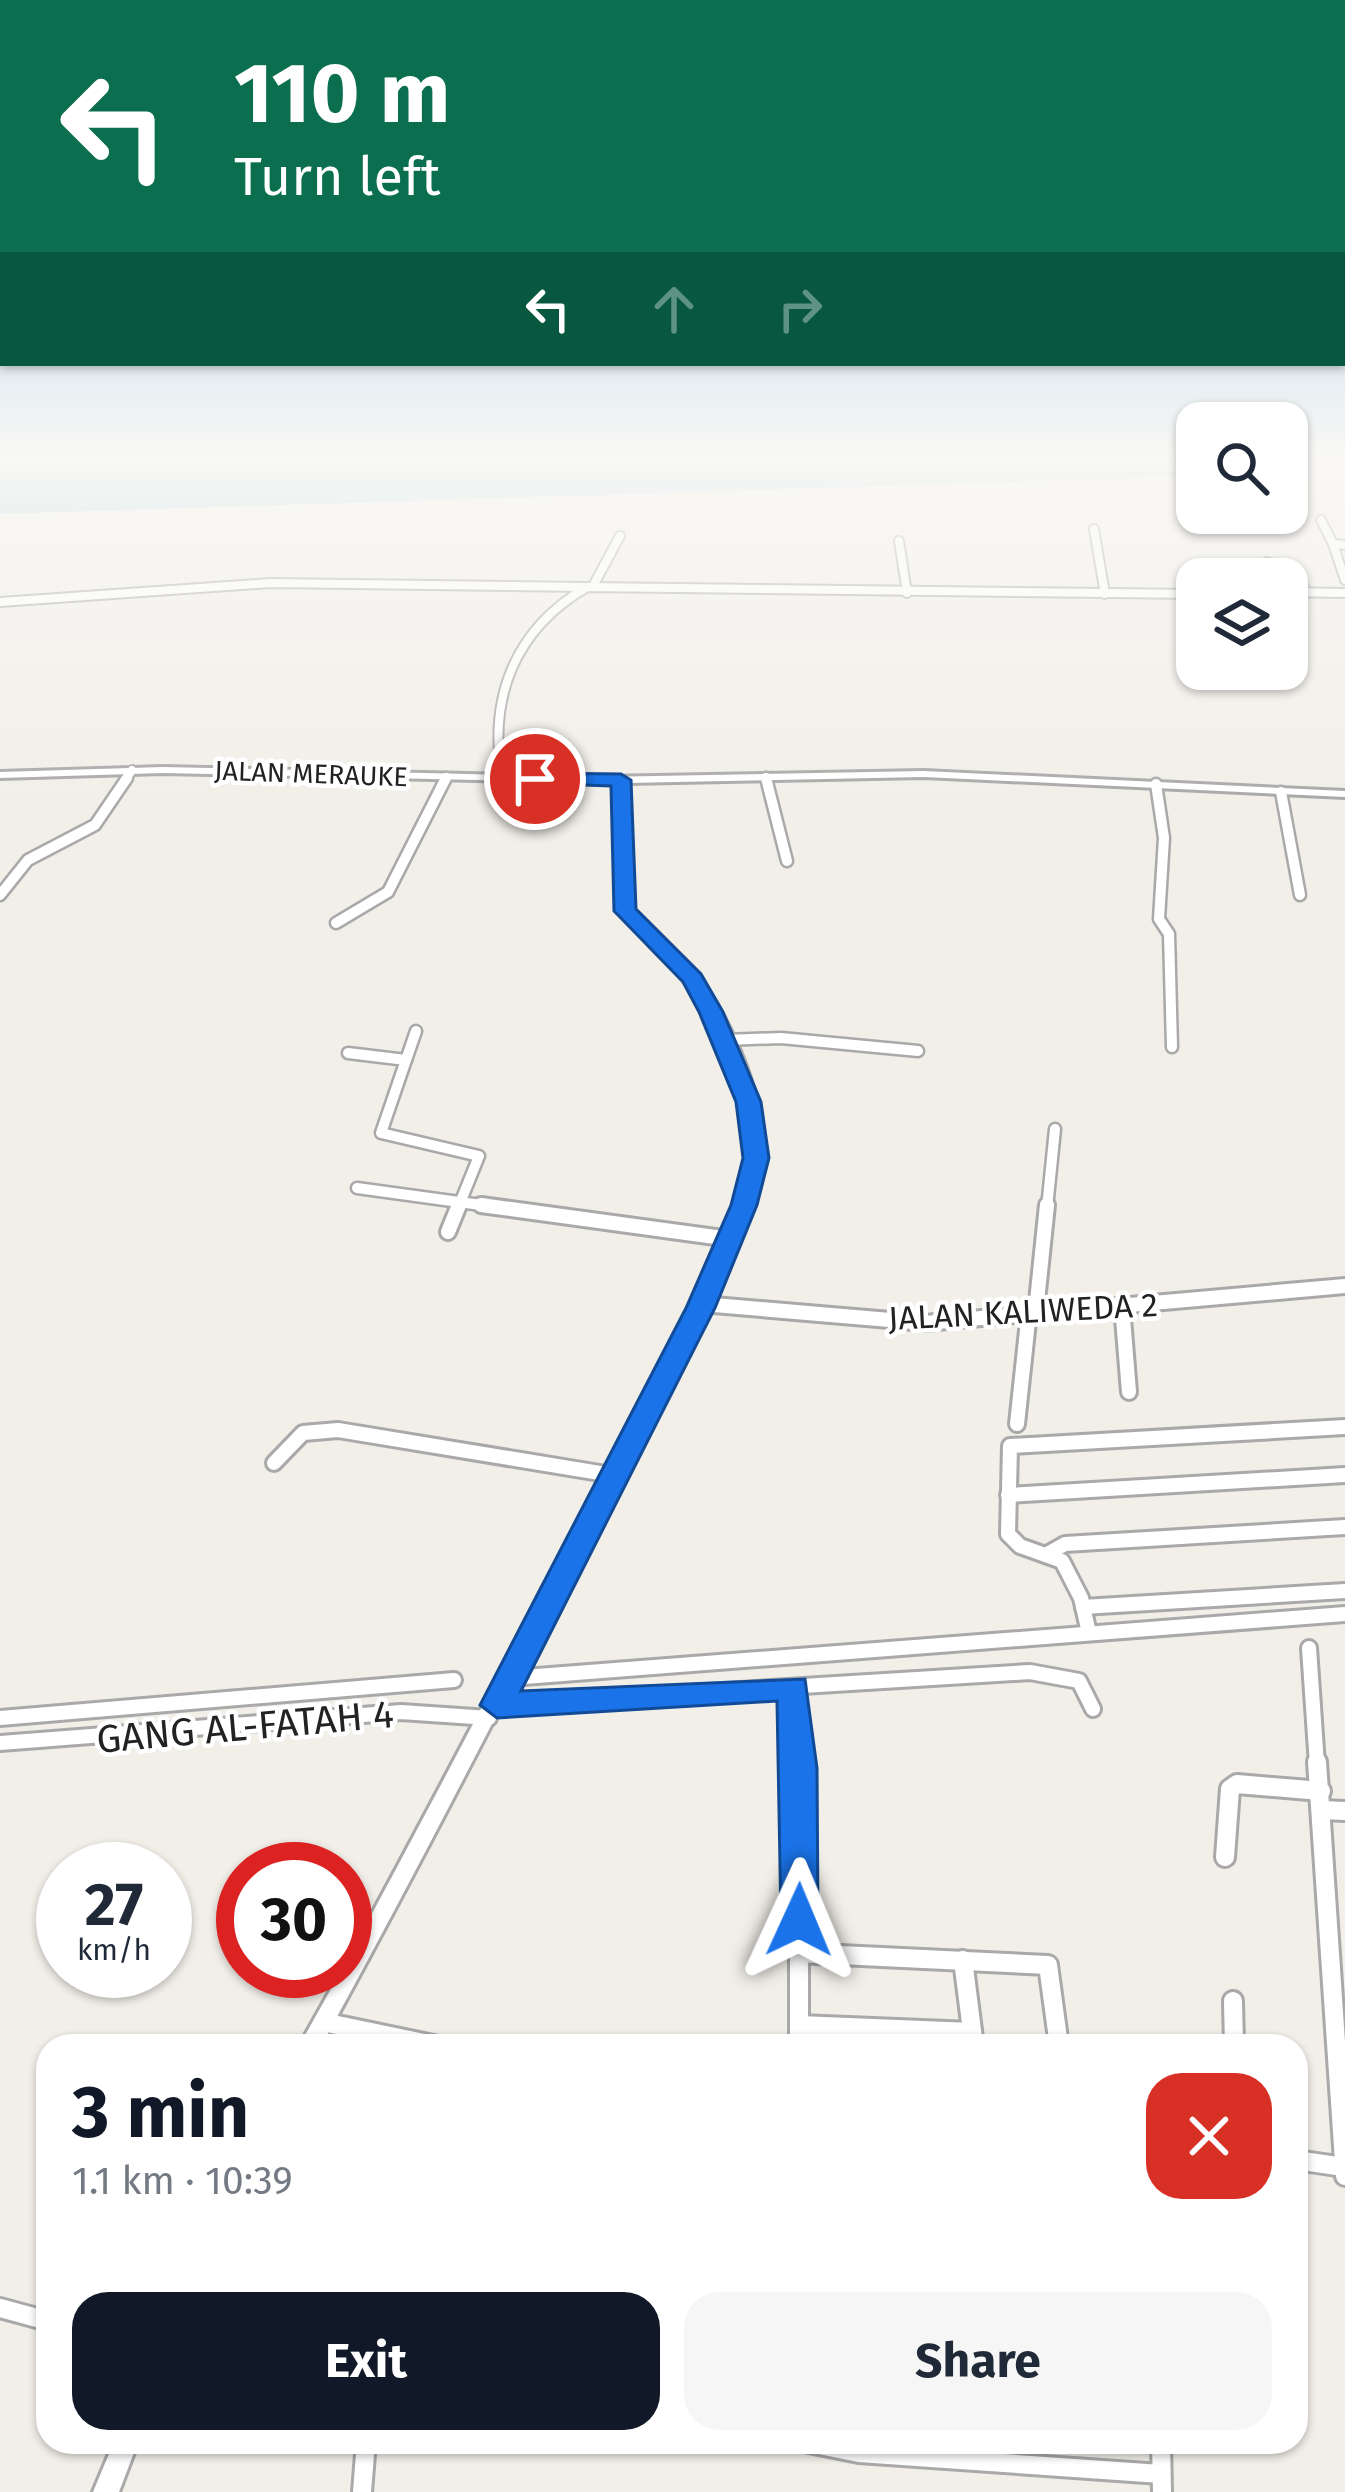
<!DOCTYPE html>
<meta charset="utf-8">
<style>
:root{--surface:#fff;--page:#f6f6f7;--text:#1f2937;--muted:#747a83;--accent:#111827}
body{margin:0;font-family:"Fira Sans",sans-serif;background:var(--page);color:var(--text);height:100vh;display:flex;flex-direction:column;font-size:45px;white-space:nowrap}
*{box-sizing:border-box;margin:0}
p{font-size:39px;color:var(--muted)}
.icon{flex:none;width:66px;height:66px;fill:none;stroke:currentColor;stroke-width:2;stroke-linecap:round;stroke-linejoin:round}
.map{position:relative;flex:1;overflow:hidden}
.details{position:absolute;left:36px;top:2034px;width:1272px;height:420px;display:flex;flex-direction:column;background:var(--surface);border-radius:36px;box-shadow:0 3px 9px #0004}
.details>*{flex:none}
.guide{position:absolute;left:0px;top:0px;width:1347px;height:366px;box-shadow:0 3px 9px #0004;background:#0b6e4f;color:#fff;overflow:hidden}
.buttons{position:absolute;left:1176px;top:402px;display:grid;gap:24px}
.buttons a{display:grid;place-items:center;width:132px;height:132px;border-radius:24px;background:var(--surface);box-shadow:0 3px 9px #0004;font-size:60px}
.speed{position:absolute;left:36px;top:1842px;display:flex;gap:24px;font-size:60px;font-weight:700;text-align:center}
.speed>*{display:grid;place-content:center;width:156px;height:156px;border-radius:50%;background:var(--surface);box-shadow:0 3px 9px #0004;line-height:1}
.speed small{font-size:30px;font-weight:400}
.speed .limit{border:18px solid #d22;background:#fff;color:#111}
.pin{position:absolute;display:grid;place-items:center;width:102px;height:102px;color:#fff;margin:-51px;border:6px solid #fff;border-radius:50%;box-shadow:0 3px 12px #0007}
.me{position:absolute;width:132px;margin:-66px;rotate:1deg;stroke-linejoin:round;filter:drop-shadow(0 0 9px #0008)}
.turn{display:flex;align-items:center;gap:42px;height:252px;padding:0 36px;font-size:54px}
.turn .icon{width:156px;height:156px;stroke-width:2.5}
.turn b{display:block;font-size:84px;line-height:102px}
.lanes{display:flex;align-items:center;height:114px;padding:0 36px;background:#0003;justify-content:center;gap:60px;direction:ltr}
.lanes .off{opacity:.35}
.round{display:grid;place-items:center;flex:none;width:126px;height:126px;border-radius:36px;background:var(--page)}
.headline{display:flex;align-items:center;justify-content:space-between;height:204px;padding:0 36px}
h1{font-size:72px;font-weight:700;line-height:90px;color:var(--accent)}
.button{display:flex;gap:24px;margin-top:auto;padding:24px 36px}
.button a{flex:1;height:138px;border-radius:36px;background:var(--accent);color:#fff;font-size:48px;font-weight:700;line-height:138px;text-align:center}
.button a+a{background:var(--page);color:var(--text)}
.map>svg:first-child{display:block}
.water{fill:#aad3df}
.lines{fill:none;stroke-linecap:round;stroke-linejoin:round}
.minor-far3-casing{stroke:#a9a9a9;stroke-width:12}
.minor-far2-casing{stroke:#a9a9a9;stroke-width:15}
.minor-far1-casing{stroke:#a9a9a9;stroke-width:20}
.minor-casing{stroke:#a9a9a9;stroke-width:24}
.tertiary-casing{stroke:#a9a9a9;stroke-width:6}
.minor-far3{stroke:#fff;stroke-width:8}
.minor-far2{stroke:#fff;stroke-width:10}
.minor-far1{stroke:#fff;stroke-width:14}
.minor{stroke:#fff;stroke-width:18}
.tertiary{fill:#fff;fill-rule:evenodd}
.route{fill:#1a73e8;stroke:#114b97;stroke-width:3}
.labels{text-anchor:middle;stroke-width:9;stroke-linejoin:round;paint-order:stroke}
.far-street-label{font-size:27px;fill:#222;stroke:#fff}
.street-label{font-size:33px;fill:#222;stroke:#fff}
.near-street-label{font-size:39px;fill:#222;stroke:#fff}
</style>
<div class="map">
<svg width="1345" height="2492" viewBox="0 0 1345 2492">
<rect width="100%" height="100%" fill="#f2efe9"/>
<polygon class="water" points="0,454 1197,454 1197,476 0,514"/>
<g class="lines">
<g class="minor-far3-casing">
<g id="minor-far3">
<polyline points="1321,520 1333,544 1345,545"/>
<polyline points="1094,529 1105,594"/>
<polyline points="899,541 907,593"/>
<polyline points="1333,544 1345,580"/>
<polyline points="1267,562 1299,573 1305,592"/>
<polyline points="593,586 620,536"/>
<polyline points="1287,592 1345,593"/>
<polyline points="0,602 271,583 586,587"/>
<polyline points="766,777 767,781"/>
<path d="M502,778C488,697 515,629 587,587L1197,594"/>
<polyline points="125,781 132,770"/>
<polyline points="445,781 447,777"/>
</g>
</g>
<g class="minor-far2-casing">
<g id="minor-far2">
<polyline points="766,778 787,861"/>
<polyline points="1156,784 1164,838 1159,919 1169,934 1172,1047"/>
<polyline points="1281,792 1300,895"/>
<polyline points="0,895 28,860 95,825 127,778"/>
<polyline points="336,923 388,892 446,778"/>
<polyline points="724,1040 781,1038 918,1051"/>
<polyline points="348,1053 406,1060 381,1133 479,1156 458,1208"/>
<polyline points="406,1060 416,1031"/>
<polyline points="357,1188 503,1208"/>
<polyline points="1047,1208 1055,1129"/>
</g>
</g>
<g class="minor-far1-casing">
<g id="minor-far1">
<polyline points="481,1205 730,1239"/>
<polyline points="448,1232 459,1205"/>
<polyline points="702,1304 925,1323 1345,1286"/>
<polyline points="1122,1306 1129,1392"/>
<polyline points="1036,1311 1047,1205"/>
<polyline points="1017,1424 1029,1312"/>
<polyline points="274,1463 303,1433 338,1430 612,1475"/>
<polyline points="1008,1495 1345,1475"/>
<polyline points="1049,1553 1065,1544 1345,1527"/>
<polyline points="1083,1607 1345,1591"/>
<polyline points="1089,1633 1081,1598 1062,1561 1020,1546 1008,1534 1010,1446 1345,1427"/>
<polyline points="1309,1648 1317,1765"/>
<polyline points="511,1678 1345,1614"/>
<polyline points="793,1688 800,1765"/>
<polyline points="497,1705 1030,1672 1079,1681 1093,1709"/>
<polyline points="0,1718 454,1680"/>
<polyline points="0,1743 401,1712 489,1718"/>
</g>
</g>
<g class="minor-casing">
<g id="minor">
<polyline points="1317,1762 1345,2176"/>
<polyline points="1322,1810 1345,1811"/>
<polyline points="1225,1857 1230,1789 1237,1784 1321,1791"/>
<polyline points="798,1953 1048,1965 1059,2046"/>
<polyline points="963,1960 974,2046"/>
<polyline points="1233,2001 1234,2046"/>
<polyline points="323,2022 438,2046"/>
<polyline points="799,2025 972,2032"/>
<polyline points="799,2046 799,1762"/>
<polyline points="1296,2160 1344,2167"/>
<polyline points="0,2308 48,2321"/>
<polyline points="804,2442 859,2453 1161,2474"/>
<polyline points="1161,2442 1162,2492"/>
<polyline points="362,2492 366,2442"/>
</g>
</g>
<g class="tertiary-casing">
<g id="tertiary">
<path d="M163,767L602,777L924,771L1345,791V797L924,777L627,783L631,910C649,931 672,947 690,967C726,1008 761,1087 763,1141C764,1178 750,1213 737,1247C705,1325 660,1398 621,1474C522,1665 425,1857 321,2046H299L341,1971H345V1963C434,1801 518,1637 605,1473C644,1398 689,1326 721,1247C735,1214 749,1179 749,1142C748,1091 716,1014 683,975C664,952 638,935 619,911L615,783L163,773L0,778V772Z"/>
<polygon points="114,2442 138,2442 119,2492 93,2492"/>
</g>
</g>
<use href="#minor-far3" class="minor-far3"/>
<use href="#minor-far2" class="minor-far2"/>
<use href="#minor-far1" class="minor-far1"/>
<use href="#minor" class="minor"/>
<use href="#tertiary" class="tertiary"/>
</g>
<linearGradient id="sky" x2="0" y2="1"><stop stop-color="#8fc0e4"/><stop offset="0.57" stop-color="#f9f8f5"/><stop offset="1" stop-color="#f9f8f5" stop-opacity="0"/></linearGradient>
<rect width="1345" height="802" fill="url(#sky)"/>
<polygon class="route" points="535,773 621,774 631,780 636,909 701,974 723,1012 761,1102 769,1158 757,1205 715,1308 521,1691 805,1679 817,1768 818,1920 812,1930 799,1935 786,1930 781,1920 777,1701 497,1718 480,1705 686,1308 731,1205 743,1158 736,1102 699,1012 683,982 614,911 611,786 528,783 528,775"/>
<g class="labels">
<g class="far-street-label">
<text transform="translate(311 774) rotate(2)" y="9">JALAN MERAUKE</text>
</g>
<g class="street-label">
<text transform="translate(1023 1311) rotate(-3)" y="12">JALAN KALIWEDA 2</text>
</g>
<g class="near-street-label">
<text transform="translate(245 1726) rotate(-5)" y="14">GANG AL-FATAH 4</text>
</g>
</g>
</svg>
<div class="buttons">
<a><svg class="icon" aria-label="search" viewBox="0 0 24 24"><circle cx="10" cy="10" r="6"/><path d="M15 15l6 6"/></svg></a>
<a><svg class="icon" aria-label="layers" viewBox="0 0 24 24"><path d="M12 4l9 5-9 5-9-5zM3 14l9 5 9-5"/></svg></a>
</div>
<div class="speed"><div>27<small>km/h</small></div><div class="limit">30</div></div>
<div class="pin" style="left:535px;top:779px;background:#d93025"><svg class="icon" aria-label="arrive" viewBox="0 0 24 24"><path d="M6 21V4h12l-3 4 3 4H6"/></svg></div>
<svg class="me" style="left:799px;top:1920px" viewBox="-20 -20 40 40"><path d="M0-17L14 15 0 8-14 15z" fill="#1a73e8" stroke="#fff" stroke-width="4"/></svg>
<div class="guide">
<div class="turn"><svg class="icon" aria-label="left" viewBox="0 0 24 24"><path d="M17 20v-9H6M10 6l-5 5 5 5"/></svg><div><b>110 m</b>Turn left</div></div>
<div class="lanes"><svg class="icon" aria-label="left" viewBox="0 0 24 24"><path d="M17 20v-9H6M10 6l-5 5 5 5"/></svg><svg class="icon off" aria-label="ahead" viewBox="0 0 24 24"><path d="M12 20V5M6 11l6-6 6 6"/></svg><svg class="icon off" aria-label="right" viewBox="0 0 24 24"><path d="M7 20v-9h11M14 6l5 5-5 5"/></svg></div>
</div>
<section class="details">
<div class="headline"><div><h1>3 min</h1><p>1.1 km · 10:39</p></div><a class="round" style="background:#d93025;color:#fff"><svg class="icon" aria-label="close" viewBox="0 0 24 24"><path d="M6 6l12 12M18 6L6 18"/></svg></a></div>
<div class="button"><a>Exit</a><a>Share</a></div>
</section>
</div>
